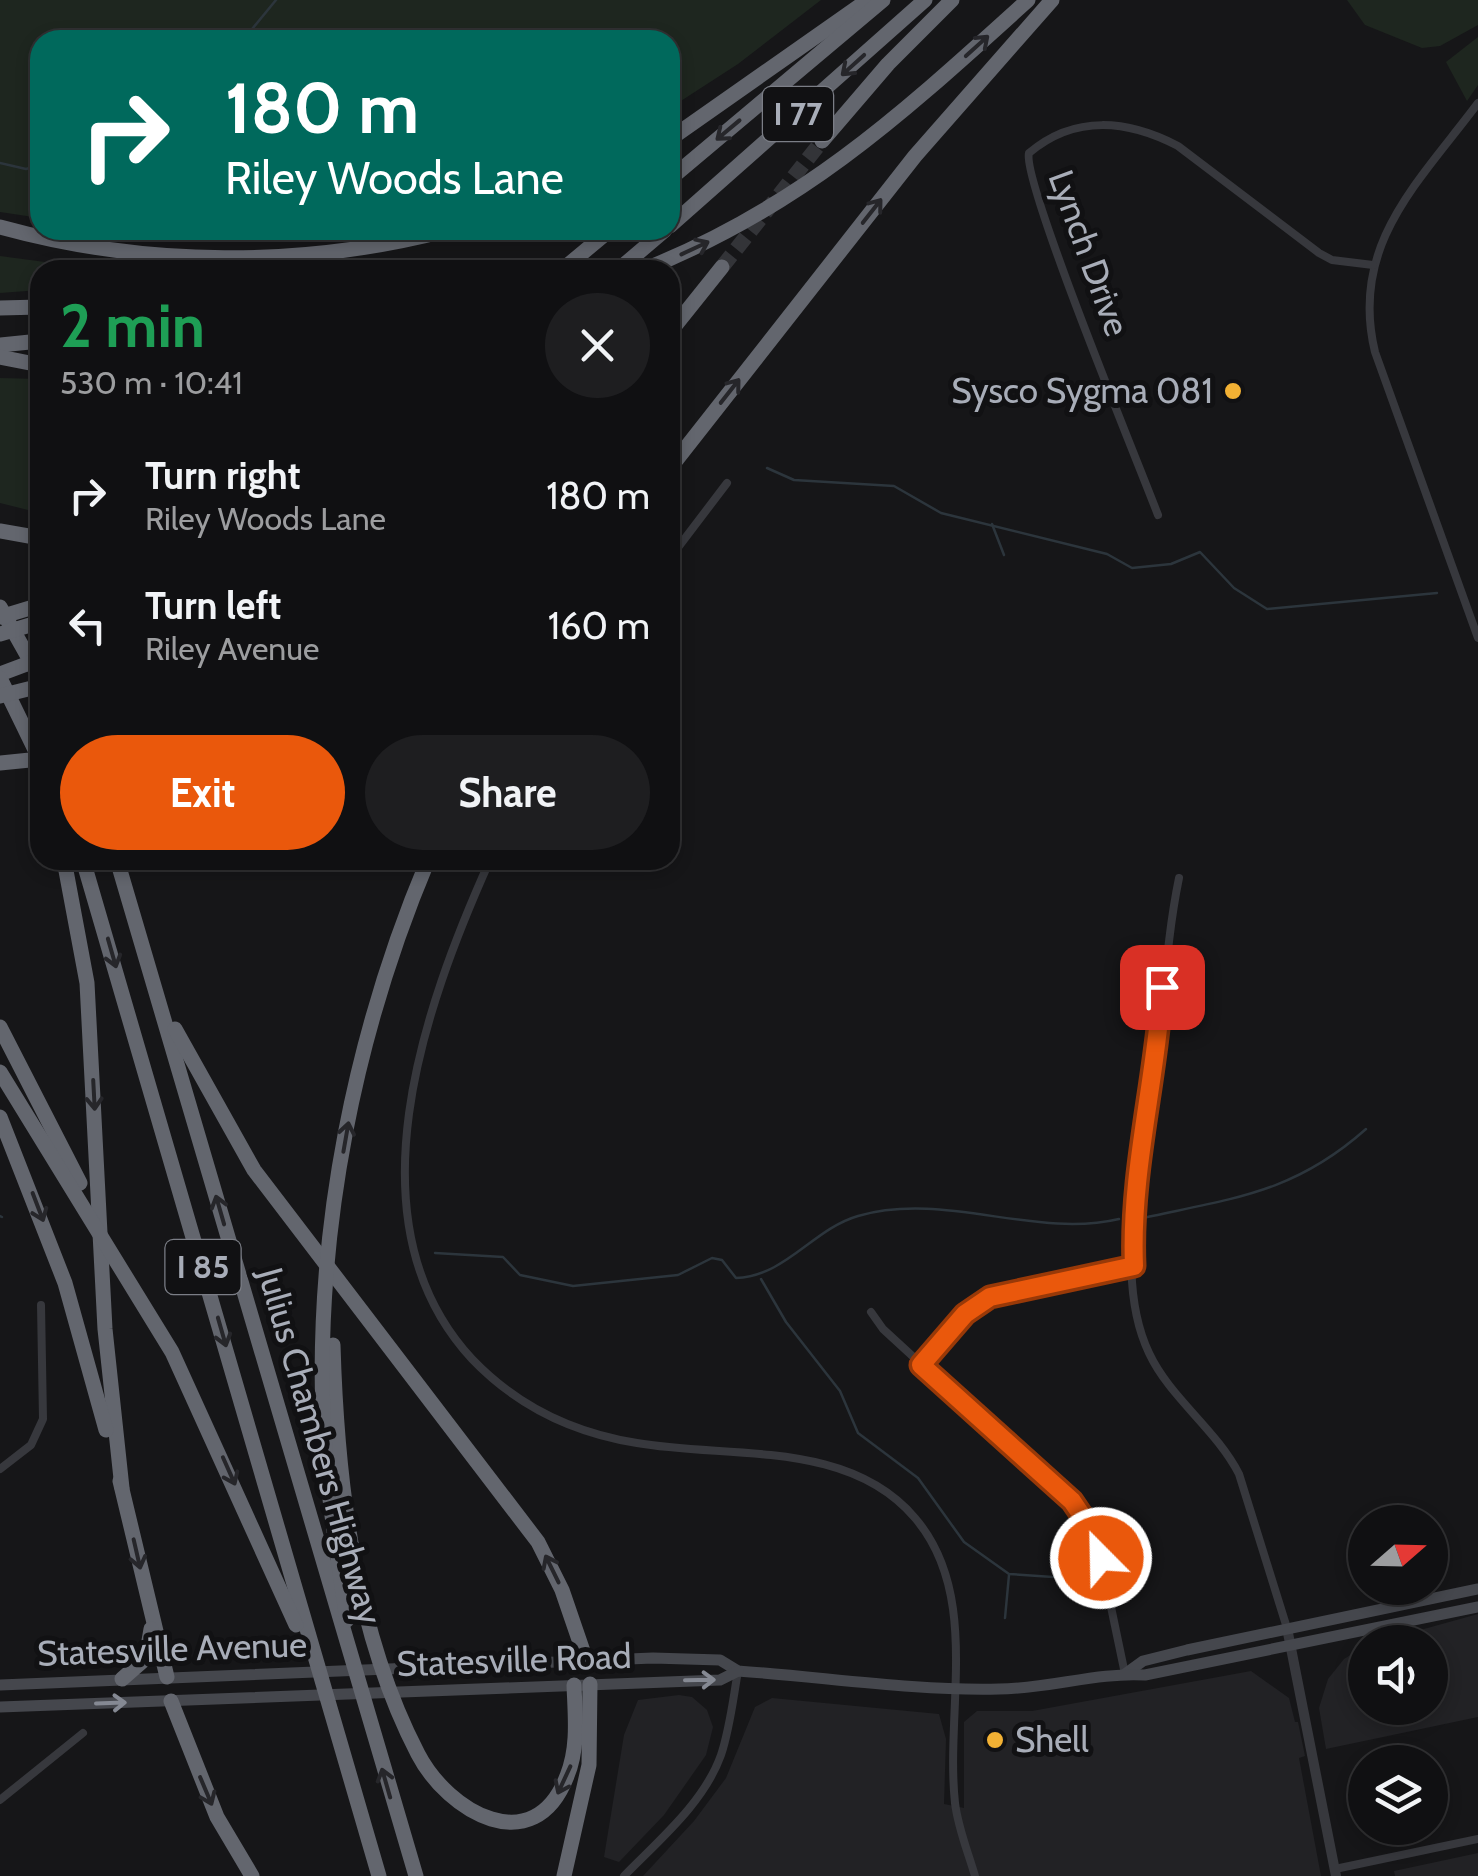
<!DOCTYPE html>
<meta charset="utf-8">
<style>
:root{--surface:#101012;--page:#1e1e20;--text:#f1f3f6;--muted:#9c9d9f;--line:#303032;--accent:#ea580c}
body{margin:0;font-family:Cabin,sans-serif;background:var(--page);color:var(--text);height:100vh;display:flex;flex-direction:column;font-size:38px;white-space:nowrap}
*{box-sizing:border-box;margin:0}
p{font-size:32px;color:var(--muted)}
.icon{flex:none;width:55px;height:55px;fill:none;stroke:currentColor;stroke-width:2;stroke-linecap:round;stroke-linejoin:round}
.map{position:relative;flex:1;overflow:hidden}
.drawer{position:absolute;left:30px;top:260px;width:650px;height:610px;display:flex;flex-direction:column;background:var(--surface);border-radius:30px;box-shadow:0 5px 15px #0003,0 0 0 2px var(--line)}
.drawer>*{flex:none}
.banner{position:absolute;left:30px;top:30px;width:650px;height:210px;border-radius:30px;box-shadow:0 5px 15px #0003,0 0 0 2px var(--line);background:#00695c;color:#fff;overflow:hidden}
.needle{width:65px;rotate:70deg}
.tools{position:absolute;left:1348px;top:1505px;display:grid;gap:20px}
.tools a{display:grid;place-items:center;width:100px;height:100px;border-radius:50%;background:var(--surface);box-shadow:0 5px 15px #0003,0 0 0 2px var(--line);font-size:50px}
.pin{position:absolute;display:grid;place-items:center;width:85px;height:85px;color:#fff;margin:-42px;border-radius:20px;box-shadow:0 5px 15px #0006}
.me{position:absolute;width:110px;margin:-55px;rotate:337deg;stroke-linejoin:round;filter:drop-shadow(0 0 8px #0008)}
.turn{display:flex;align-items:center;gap:35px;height:210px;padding:0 30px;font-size:45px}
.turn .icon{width:130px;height:130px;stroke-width:2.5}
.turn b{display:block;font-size:70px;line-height:85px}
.round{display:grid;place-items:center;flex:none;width:105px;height:105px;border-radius:52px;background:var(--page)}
.headline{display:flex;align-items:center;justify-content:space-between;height:170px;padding:0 30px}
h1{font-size:60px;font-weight:700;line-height:75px;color:#1e9e55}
.action{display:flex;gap:20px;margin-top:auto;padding:20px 30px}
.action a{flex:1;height:115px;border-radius:60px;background:var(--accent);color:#fff;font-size:40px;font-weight:700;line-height:115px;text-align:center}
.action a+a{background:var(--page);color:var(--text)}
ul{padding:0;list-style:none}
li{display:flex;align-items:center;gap:30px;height:130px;padding:0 30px}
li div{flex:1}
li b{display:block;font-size:38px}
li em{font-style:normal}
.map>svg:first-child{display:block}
.built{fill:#222225}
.green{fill:#1e261f}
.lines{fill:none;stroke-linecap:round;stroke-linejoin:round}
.stream{stroke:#2c353c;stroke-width:2.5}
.motorway-tunnel{stroke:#333438;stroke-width:15;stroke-dasharray:15 8;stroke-linecap:butt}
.minor{stroke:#37383d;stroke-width:8}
.tertiary{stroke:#37383d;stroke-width:10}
.secondary{stroke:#45474d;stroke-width:11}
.motorway{stroke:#63666e;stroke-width:15}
.oneway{stroke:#26262a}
.oneway2{stroke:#858993}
.route-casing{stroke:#983908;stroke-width:25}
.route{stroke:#ea580c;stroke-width:18}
.poi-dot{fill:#f2b134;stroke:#111113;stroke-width:4}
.labels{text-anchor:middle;stroke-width:10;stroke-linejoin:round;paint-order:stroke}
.shield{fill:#111113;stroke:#7b7e86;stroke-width:2.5}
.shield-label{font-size:32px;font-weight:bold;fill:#a8adb8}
.street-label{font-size:35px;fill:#a8adb8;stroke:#111113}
.poi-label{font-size:35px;fill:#a8adb8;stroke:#111113;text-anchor:end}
</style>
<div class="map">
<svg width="1478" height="1876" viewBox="0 0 1478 1876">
<rect width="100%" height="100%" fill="#161618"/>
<g class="built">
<polygon points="1478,1614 1478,1717 1326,1749 1319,1708 1328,1679 1344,1659 1365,1646 1365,1708 1430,1708 1430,1642 1377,1642"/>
<polygon points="1251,1671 1289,1698 1295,1722 1298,1722 1305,1756 1299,1758 1321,1876 643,1876 694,1821 726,1778 755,1707 772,1698 939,1714 946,1739 944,1804 964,1808 964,1722 977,1711 1032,1711"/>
<polygon points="679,1695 692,1697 707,1710 713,1727 706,1755 664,1815 619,1862 604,1857 624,1735 638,1700"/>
<polygon points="1478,1853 1478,1876 1395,1876 1394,1871"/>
</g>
<g class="green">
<polygon points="0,0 821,0 738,64 670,108 670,40 40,40 40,218 0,212"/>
<polygon points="1347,0 1478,0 1478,25 1440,46 1422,48 1365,25"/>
<polygon points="1478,37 1478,85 1467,101 1446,62"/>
<polygon points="0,256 105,270 40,270 40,290 0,293"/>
<polygon points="0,378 40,379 40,513 0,503"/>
</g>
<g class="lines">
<g class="stream">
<polyline points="243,40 276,0"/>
<polyline points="0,163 26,169 40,165"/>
<polyline points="767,468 794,480 894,486 941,513 1107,554 1132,568 1171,564 1200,552 1234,588 1267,609 1437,593"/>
<polyline points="992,524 1004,555"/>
<polyline points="0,1216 2,1217"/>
<path d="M1143,1218C1234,1198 1294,1193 1366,1129"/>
<path d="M435,1253L503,1257L520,1275L573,1286L678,1275L712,1258L722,1260L736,1278C786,1276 813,1229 858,1216C945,1191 1035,1239 1119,1219"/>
<polyline points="761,1279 786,1322 840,1391 858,1433 918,1478 964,1542 1009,1574 1053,1577 1079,1571"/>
<polyline points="1005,1618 1009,1575"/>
</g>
<polyline class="motorway-tunnel" points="722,267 822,141"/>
<g class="minor">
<path d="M1478,103C1419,182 1349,245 1375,352L1478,638"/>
<path d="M1158,515C1140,467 1021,179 1029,153C1075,114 1128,120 1178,146L1319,253L1332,260L1373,265"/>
<polyline points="670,558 727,483"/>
<path d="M490,860C424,1007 346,1223 472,1359C517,1406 574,1433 637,1443C729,1459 848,1439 915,1518C981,1595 945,1710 955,1803C958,1828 968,1852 975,1876"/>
<path d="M1179,878C1166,941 1164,1004 1156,1067C1146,1151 1110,1271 1149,1353C1170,1398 1216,1429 1239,1474L1287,1628"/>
<polyline points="871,1312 883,1329 1082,1512 1101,1559 1125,1674"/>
<polyline points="921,1365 965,1314 990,1297 1134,1266"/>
<polyline points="0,1469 31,1445 43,1419 41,1305"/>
<polyline points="0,1800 83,1733"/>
<polyline points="1335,1869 1478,1839"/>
<path d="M624,1876C658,1841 704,1803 721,1755C730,1728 733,1699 738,1671"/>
</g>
<polyline class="tertiary" points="1287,1628 1336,1876"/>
<g class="secondary">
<polyline points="1125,1674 1143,1661 1187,1650 1478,1589"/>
<path d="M0,1685L653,1658L720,1660L738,1671C825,1677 912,1691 999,1689C1048,1689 1097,1672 1145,1675L1478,1607"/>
<polyline points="0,1707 720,1680 738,1671"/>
</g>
<g class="motorway">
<polyline points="670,139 868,0"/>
<polyline points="822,141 888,64 952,0"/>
<polyline points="670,179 883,0"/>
<polyline points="670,226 925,0"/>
<path d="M0,227C145,267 303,268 448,230"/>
<polyline points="562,270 610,230"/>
<polyline points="618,270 665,230"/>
<path d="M643,270C803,206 903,113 1028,0"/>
<polyline points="0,308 40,307"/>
<polyline points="670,332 722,267"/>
<polyline points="0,345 40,341"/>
<polyline points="0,357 40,365"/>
<polyline points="670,468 915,156 1052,0"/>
<polyline points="0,531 40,538"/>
<polyline points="0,607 40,678"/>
<polyline points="0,617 40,605"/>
<polyline points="0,634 40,622"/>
<polyline points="0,674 40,659"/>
<polyline points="0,678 40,760"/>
<polyline points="0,696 40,686"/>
<polyline points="0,763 40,759"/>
<polyline points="64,860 87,983 105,1329 122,1488"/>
<polyline points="83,860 379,1876"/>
<polyline points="117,860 416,1876"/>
<polyline points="0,1027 80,1183"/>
<polyline points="175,1029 254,1170 538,1542 562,1590 586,1660"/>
<polyline points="0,1072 172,1352 296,1625"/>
<polyline points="0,1117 65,1283 106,1430"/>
<path d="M333,1345C337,1481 354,1631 418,1754C448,1812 534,1862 567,1776C579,1747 575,1714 574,1685"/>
<polyline points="120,1481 167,1677"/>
<path d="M347,1620C337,1552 326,1485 323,1416C316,1228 355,1033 428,860"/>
<polyline points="122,1679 146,1658 151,1629"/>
<polyline points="171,1701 217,1817 252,1876"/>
<polyline points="564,1876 589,1765 590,1684"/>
</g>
</g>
<defs><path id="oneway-shaft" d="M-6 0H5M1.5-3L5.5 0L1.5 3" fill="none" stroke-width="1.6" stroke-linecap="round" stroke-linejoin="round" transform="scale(2.5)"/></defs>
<g class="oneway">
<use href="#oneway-shaft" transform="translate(977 46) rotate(-42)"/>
<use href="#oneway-shaft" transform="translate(853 65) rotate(138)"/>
<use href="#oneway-shaft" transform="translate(728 130) rotate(140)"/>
<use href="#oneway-shaft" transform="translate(872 211) rotate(-52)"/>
<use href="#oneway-shaft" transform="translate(695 248) rotate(-25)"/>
<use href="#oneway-shaft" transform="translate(730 391) rotate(-52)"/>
<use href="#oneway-shaft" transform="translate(112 953) rotate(74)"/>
<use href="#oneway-shaft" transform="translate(94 1095) rotate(87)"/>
<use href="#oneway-shaft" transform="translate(346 1137) rotate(-80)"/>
<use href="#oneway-shaft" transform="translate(38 1207) rotate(69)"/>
<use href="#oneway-shaft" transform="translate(220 1210) rotate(-106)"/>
<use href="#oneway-shaft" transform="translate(222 1332) rotate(74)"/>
<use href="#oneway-shaft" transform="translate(229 1471) rotate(66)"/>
<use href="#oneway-shaft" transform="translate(137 1554) rotate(77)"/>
<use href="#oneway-shaft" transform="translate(552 1569) rotate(-116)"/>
<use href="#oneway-shaft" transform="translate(564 1780) rotate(115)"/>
<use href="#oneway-shaft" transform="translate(386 1783) rotate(-106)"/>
<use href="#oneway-shaft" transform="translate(206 1791) rotate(67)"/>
</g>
<g class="oneway2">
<use href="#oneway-shaft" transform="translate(700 1680) rotate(-1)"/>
<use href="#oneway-shaft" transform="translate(111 1703) rotate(-2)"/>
</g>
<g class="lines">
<g class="route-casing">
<path id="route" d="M1101,1558L1089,1526L1072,1501L921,1365L965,1314L990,1297L1134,1266C1130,1172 1156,1081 1162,987"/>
</g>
<use href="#route" class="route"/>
</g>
<g class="poi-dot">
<circle cx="1233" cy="391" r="10"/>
<circle cx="995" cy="1740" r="10"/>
</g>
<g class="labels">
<g class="shield">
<rect x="763" y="87" width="70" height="54" rx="8"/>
<rect x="165.5" y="1240" width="75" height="54" rx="8"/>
</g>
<g class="shield-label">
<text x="798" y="125">I 77</text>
<text x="203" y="1278">I 85</text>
</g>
<g class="street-label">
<text transform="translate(1089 253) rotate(70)" y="12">Lynch Drive</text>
<text transform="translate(320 1446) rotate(74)" y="12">Julius Chambers Highway</text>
<text transform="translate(172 1649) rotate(-2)" y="12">Statesville Avenue</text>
<text transform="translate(514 1660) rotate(-2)" y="12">Statesville Road</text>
</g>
<g class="poi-label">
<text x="1213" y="403">Sysco Sygma 081</text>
<text x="1015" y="1752" text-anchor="start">Shell</text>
</g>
</g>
</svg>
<div class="tools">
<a><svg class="needle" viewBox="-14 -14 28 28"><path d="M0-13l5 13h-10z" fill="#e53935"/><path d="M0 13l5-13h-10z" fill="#9c9d9f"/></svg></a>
<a><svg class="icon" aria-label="sound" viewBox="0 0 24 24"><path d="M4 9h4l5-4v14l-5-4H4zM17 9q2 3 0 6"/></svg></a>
<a><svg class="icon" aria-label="layers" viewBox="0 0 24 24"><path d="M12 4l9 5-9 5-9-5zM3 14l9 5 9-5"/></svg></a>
</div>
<div class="pin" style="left:1162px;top:987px;background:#d93025"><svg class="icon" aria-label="arrive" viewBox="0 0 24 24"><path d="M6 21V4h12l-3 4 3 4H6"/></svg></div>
<svg class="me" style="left:1101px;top:1558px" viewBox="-20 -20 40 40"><circle r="17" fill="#ea580c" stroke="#fff" stroke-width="3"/><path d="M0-11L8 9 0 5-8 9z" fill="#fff"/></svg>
<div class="banner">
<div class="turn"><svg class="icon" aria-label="right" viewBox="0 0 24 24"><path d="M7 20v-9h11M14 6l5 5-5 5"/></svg><div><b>180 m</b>Riley Woods Lane</div></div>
</div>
<section class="drawer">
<div class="headline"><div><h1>2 min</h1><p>530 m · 10:41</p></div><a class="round"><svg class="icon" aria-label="close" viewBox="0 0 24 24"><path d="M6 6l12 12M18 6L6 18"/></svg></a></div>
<ul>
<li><svg class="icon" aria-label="right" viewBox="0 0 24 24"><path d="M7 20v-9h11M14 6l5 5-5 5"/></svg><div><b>Turn right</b><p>Riley Woods Lane</p></div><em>180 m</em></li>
<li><svg class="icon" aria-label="left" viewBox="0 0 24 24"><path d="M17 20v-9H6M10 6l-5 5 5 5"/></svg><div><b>Turn left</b><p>Riley Avenue</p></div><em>160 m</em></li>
</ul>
<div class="action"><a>Exit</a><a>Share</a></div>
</section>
</div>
